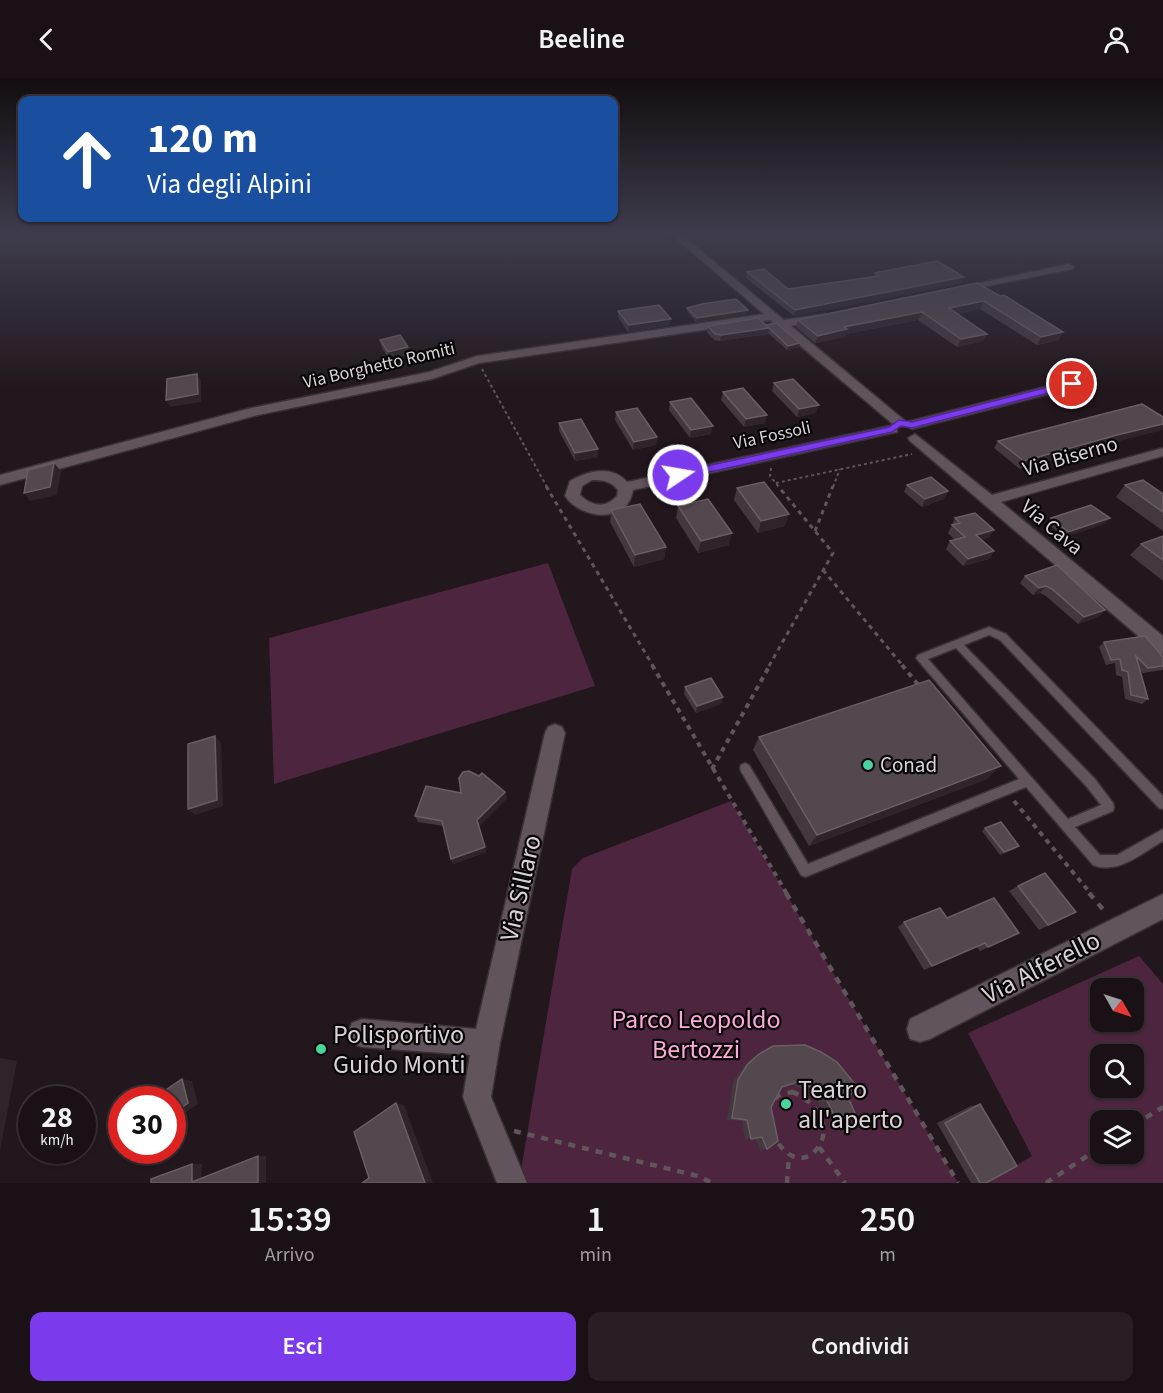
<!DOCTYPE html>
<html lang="it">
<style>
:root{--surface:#1a1116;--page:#271f23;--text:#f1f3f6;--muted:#9f9da1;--line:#383135;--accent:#7c3aed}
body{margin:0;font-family:"Source Sans 3",sans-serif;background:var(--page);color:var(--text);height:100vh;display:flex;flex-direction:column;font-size:22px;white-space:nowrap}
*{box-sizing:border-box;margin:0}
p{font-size:20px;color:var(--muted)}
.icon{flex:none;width:33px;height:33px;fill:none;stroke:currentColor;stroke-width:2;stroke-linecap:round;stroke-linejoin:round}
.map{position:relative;height:1105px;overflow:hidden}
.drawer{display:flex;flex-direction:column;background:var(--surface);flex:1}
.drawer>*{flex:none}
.guide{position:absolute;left:18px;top:18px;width:600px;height:126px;border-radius:12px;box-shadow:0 2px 4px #0004,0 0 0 2px var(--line);background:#1a4fa0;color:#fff;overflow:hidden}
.needle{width:39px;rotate:129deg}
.tools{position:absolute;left:1090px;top:900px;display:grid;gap:12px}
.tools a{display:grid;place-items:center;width:54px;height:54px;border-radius:12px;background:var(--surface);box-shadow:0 2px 4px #0004,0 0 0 2px var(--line);font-size:30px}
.speed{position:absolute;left:18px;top:1008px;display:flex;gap:12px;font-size:30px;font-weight:700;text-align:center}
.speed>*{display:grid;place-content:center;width:78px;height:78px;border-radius:50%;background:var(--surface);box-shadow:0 2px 4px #0004,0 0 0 2px var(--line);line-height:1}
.speed small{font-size:15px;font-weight:400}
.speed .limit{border:9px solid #d22;background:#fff;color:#111}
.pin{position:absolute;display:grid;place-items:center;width:51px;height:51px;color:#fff;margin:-26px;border:3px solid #fff;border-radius:50%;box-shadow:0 2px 6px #0007}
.me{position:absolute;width:66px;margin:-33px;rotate:78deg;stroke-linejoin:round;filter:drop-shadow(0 0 4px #0008)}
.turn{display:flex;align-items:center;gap:21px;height:126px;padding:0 30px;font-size:27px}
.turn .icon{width:78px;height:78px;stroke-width:2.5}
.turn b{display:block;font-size:42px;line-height:51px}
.eta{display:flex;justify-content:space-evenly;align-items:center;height:102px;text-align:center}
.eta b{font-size:36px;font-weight:600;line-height:42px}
.primary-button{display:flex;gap:12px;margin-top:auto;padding:12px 30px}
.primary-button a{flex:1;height:69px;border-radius:12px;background:var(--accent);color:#fff;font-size:24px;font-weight:600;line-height:69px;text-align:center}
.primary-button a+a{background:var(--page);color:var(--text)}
header{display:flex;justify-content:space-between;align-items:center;height:78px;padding:0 30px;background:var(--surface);font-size:27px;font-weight:600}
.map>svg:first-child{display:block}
.green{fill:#4d253e;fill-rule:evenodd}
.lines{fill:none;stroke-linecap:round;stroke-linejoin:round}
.lane-casing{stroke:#393135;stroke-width:3}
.street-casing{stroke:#393135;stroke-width:3}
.path-far4{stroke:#5f555a;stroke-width:1.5;stroke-dasharray:2 2;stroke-linecap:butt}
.path-far3{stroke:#5f555a;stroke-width:2;stroke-dasharray:3 3;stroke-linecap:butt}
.path-far2{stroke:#5f555a;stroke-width:3;stroke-dasharray:4.5 4.5;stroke-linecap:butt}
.path-far1{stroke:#5f555a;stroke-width:4;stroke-dasharray:5 5;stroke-linecap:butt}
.path{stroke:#5f555a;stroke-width:4.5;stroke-dasharray:7 7;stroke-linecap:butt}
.lane{fill:#62545c;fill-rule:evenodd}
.street{fill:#62545c;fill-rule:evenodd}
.wall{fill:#43383e}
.shaded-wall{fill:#2f242a}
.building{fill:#54484f;stroke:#695e64;stroke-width:1.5}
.route{fill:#7c3aed;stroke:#51269a;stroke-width:1.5}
.poi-dot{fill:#49d49d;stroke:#080507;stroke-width:2}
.labels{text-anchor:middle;stroke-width:4.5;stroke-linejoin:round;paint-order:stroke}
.far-street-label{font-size:18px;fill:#dad2d6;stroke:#080507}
.street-label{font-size:21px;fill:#dad2d6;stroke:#080507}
.poi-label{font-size:21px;fill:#dad2d6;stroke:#080507;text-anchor:start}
.near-street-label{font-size:26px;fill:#dad2d6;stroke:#080507}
.near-park-label{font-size:26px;fill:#fea7db;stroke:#080507}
.near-poi-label{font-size:26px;fill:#dad2d6;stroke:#080507;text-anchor:start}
</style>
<header><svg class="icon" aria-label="back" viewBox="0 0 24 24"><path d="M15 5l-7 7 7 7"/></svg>Beeline<svg class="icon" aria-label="person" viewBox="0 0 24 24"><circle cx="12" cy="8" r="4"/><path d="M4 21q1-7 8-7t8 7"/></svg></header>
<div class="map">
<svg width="1163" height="1105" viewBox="0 0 1163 1105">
<rect width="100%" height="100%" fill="#22171d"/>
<g class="green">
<polygon points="548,485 595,608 274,706 269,560"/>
<polygon points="731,723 958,1105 527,1105 521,1092 572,791 583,780"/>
<path d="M1139,878L1163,906V1105H987L1032,1078L968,955ZM1101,910H1134V944H1101ZM1101,976H1134V1010H1101ZM1101,1042H1134V1076H1101Z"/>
</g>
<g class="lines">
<g class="lane-casing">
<path id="lane" d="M989,549L1006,556L1163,718V731L1159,730L1000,562L989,557L964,567L1095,701L1113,725L1114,729L1113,733L1075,749L1100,777H1117L1163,751V763C1142,775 1118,797 1093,787L1026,709L805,799L801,797L741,693L740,690L741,687L745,685L749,687L808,786L1019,701L916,580L918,577ZM956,570L1087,709L1101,727L1068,741L928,581Z"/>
</g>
<g class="street-casing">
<g id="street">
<path d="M672,157H682L784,242L825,236V240L791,248L904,342V348L897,349V354L892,355L633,412C628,447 580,441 565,418L570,403C587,393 612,386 627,404L894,347L770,242L479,285L432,301L258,337L0,407V397L251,330L429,294L477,278L764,236ZM592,402C603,402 611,403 618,412L617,418C605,431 592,428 580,417L582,408Z"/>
<polygon points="1069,186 1074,189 1072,191 957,214 952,211"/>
<polygon points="1080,300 1086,304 1084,307 912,351 905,347 907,344"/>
<polygon points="915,356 992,417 1163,370 1163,378 1001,424 1163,558 1163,576 1157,574 910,363 908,360"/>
<polygon points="555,646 562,649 565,655 500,965 491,1019 527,1105 497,1105 463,1019 470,977 362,969 352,965 348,955 352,945 362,941 476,951 545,655 548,649"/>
<polygon points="1163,816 1163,841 930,961 920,964 910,961 907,951 910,941"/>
</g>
</g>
<polyline class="path-far4" points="0,163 23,157"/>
<g class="path-far3">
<polyline points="482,291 547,409"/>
<polyline points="771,390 770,398 779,409"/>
<polyline points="776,405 912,376"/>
<polyline points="833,409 840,391"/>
</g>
<g class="path-far2">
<polyline points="546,408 653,588"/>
<polyline points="815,453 833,408"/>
<polyline points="823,492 903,588"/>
<polyline points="769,588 833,475 778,408"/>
</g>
<g class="path-far1">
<polyline points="652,587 787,816"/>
<polyline points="902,587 920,609"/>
<polyline points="712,691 770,587"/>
<polyline points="1014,723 1091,816"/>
</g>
<g class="path">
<polyline points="786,815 958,1105"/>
<polyline points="1089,815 1107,836"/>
<path d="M792,1014C815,1022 835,1050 816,1072C790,1103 750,1035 778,1018C782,1016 788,1015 792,1014Z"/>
<polyline points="1134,1047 1163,1029"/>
<polyline points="514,1053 698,1098 712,1105"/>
<polyline points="819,1069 845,1105"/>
<polyline points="787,1105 789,1076"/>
<polyline points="1046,1105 1101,1069"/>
</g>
<use href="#lane" class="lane"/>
<use href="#street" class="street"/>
</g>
<g class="wall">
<polygon points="747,194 788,211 874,198 875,195 961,205 794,238 746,200"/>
<polygon points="977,205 1063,254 1058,262 1037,267 980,231 957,236 987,256 983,263 957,269 918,242 846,256 845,259 815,265 796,249 798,242"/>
<polygon points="687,230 748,232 747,236 696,244 687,233"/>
<polygon points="618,233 670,247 628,254 618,239"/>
<polygon points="766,247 800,265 799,269 787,272 768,255 768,256 720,263 714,262 707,254 708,248"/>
<polygon points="380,262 410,276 390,282 382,270"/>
<polygon points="774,305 816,335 797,339 772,313"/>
<polygon points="723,314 767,337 765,345 744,349 721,322"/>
<polygon points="670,324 711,356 690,360 669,332"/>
<polygon points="616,334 657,359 656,367 633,372 615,342"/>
<polygon points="559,345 598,379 575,383 559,353"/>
<polygon points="998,363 1112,365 1020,391 994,370"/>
<polygon points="907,407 948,413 944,421 922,429 904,414"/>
<polygon points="1125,407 1163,416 1163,453 1116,419"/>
<polygon points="737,410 785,448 758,455 734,422"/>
<polygon points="678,428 729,467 698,475 676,440"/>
<polygon points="611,432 666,469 664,481 634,489 610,444"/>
<polygon points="955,440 994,452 989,459 981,462 994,473 989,481 963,488 946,471 950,463 955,462 948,455"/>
<polygon points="1051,440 1110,440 1105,446 1064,459 1047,445"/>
<polygon points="1163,458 1163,503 1130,477 1141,466"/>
<polygon points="1025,498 1105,532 1098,539 1078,546 1046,518 1040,515 1033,517 1020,505"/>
<polygon points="1104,564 1163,579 1163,592 1143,595 1140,592 1148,621 1142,626 1125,621 1122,599 1116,597 1115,585 1106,587 1099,569"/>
<polygon points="685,609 723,619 721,626 696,635 684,616"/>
<polygon points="759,659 987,701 809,768 753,672"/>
<polygon points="505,714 507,720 479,748 486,774 453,786 451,781 443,748 418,744 415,738 461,715"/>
<polygon points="985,750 1019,768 1015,771 1000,777 982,753"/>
<polygon points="1018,808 1076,834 1039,852 1009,813"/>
<polygon points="947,840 1019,855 980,873 977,869 924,892 898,849 904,844"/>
<polygon points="773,968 848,1019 855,1035 826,1040 817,1023 805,1012 790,1006 782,1009 771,1029 767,1071 760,1072 755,1060 745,1061 742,1043 727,1042 733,1004 742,990 753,979"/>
<polygon points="980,1026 986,1105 971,1105 937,1045 971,1028"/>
</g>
<g class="shaded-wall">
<polygon points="964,199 961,205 794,238 795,232"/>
<polygon points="984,223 980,231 946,238 949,230"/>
<polygon points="748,232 747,236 696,244 697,240"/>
<polygon points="922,234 918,242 846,256 845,259 815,265 818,258 844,249"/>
<polygon points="671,241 670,247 628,254 629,247"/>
<polygon points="769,250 768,256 720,263 721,257"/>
<polygon points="1063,254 1058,262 1037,267 1041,259"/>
<polygon points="987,256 983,263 957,269 961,261"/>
<polygon points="800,265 799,269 787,272 788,268"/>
<polygon points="408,269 410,276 390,282 388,274"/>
<polygon points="197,296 201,303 201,324 170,329 166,322"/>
<polygon points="819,327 816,335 797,339 799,331"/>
<polygon points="767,337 765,345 744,349 746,341"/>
<polygon points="1163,346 1163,352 1112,365 1020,391 1024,383 1117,357"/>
<polygon points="713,348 711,356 690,360 691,352"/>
<polygon points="657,359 656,367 633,372 634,364"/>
<polygon points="598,371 598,379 575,383 575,375"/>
<polygon points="54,385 61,393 57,417 30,423 24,415"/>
<polygon points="948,413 944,421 922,429 925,421"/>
<polygon points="789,436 785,448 758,455 761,443"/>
<polygon points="1110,440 1105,446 1064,459 1068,454"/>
<polygon points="994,452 989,459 971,465 976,457"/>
<polygon points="732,455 729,467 698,475 701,463"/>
<polygon points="666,469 664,481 634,489 635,477"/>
<polygon points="994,473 989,481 963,488 968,481"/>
<polygon points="1046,508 1040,515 1033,517 1039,510"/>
<polygon points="1105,532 1098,539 1078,546 1084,539"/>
<polygon points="723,619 721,626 696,635 697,628"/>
<polygon points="215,658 221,665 223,728 195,737 188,731"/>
<polygon points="1001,688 987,701 809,768 817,757"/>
<polygon points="505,714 507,720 479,748 486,774 453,786 451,781 477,742"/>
<polygon points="1019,768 1015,771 1000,777 1004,774"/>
<polygon points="985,865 977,869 924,892 932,888"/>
<polygon points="0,980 17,983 0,1073"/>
<polygon points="182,1001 192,1003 198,1026 172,1043 172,1036"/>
<polygon points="396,1025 404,1027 433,1105 425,1105"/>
<rect x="258" y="1078" width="8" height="27"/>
<polygon points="192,1086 202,1086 201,1103 192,1104"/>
</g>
<g class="building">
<polygon points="937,183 964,199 795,232 747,194 764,191 788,211 879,198 875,195"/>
<polygon points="977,205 1000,218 1004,217 1063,254 1041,259 984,223 949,230 987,256 961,261 922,234 844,249 847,251 818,258 798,242"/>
<polygon points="736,221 748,232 697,240 687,230 702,226"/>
<polygon points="659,227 671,241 629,247 618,233"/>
<polygon points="758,240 769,250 721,257 715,256 708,248"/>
<polygon points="776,245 800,265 788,268 766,247"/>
<polygon points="400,257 408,269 388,274 380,262"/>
<polygon points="197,296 198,316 166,322 167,301"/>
<polygon points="793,301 819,327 799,331 774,305"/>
<polygon points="743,310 767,337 746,341 723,314"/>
<polygon points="691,320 713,348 691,352 670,324"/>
<polygon points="1142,326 1163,339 1163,346 1117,357 1024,383 998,363"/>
<polygon points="637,330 657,359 634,364 616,334"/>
<polygon points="581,341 598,371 575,375 559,345"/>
<polygon points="54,385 50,409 24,415 28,392"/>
<polygon points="931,399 948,413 925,421 907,407"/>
<polygon points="1143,402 1163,416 1163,434 1125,407"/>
<polygon points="764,404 789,436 761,443 737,410"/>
<polygon points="708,421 732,455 701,463 678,428"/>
<polygon points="640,426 666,469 635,477 611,432"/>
<polygon points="1091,427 1110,440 1068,454 1051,440"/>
<polygon points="975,435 994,452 976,457 994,473 968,481 950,463 965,459 952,447 960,445 955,440"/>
<polygon points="1163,458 1163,482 1141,466"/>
<polygon points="1057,487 1105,532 1084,539 1052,511 1046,508 1039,510 1025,498"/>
<polygon points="1145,558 1163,579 1163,588 1148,590 1136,578 1148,621 1131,617 1128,594 1122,592 1120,581 1111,582 1104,564"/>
<polygon points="711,600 723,619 697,628 685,609"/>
<polygon points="929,602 1001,688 817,757 759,659"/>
<polygon points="215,658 217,722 188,731 188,666"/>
<polygon points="469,693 479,698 482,695 505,714 477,742 485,769 451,781 442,743 415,738 426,708 461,715 459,700 463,694"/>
<polygon points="1001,744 1019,768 1004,774 985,750"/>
<polygon points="1045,795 1076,834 1048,847 1018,808"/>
<polygon points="994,820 1019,855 988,869 985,865 932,888 904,844 940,830 947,840"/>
<polygon points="805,967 821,974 837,984 859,1011 848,1019 855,1035 835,1039 826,1021 813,1010 797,1004 782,1009 771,1029 778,1063 767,1071 762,1059 751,1061 747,1042 732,1040 738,1002 747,987 759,976 773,968"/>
<polygon points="182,1001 188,1025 172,1036 172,1022 151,1022"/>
<polygon points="396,1025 425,1105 362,1105 369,1100 354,1054"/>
<polygon points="980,1026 1017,1088 986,1105 980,1105 945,1045"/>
<polygon points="258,1078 258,1105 151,1105 151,1101 192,1086 192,1104"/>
</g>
<linearGradient id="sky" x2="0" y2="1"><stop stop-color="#130d10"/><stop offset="0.5" stop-color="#3e3c4c"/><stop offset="1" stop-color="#3e3c4c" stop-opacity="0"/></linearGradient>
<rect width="1163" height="312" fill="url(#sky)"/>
<polygon class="route" points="1072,303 1077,306 1076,308 912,350 901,348 892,354 678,401 673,397 678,394 889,349 899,342 912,344"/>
<g class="poi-dot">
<circle cx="868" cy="687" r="6"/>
<circle cx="321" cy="971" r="6"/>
<circle cx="786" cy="1026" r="6"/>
</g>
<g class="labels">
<g class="far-street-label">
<text transform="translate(379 287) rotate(-13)" y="6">Via Borghetto Romiti</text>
<text transform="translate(772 357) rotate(-12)" y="6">Via Fossoli</text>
</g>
<g class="street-label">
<text transform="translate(1070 378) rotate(-16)" y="7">Via Biserno</text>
<text transform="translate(1052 449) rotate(40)" y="7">Via Cava</text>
</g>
<g class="poi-label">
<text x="880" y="694">Conad</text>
</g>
<g class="near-street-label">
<text transform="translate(520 810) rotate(-77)" y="9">Via Sillaro</text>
<text transform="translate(1041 889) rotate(-27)" y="9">Via Alferello</text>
</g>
<g class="near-park-label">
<text x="696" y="950">Parco Leopoldo<tspan x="696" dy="30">Bertozzi</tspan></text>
</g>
<g class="near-poi-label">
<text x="333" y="965">Polisportivo<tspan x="333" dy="30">Guido Monti</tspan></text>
<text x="798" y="1020">Teatro<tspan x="798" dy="30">all'aperto</tspan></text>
</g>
</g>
</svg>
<div class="tools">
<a><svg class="needle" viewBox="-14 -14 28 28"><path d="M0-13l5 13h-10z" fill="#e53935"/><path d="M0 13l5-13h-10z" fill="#9f9da1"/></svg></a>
<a><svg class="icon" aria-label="search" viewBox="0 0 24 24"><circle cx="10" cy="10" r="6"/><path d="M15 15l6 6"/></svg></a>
<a><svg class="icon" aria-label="layers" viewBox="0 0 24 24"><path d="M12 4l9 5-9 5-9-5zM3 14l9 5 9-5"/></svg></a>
</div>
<div class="speed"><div>28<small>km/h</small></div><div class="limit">30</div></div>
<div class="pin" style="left:1072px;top:306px;background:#d93025"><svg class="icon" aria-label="arrive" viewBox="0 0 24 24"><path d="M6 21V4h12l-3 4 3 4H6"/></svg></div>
<svg class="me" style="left:678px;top:397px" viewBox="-20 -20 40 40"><circle r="17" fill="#7c3aed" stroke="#fff" stroke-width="3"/><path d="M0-11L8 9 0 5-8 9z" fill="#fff"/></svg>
<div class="guide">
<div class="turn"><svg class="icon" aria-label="ahead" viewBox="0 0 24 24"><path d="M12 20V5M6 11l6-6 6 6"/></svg><div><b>120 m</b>Via degli Alpini</div></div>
</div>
</div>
<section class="drawer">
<div class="eta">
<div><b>15:39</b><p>Arrivo</p></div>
<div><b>1</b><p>min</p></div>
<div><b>250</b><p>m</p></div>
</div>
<div class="primary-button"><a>Esci</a><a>Condividi</a></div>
</section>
